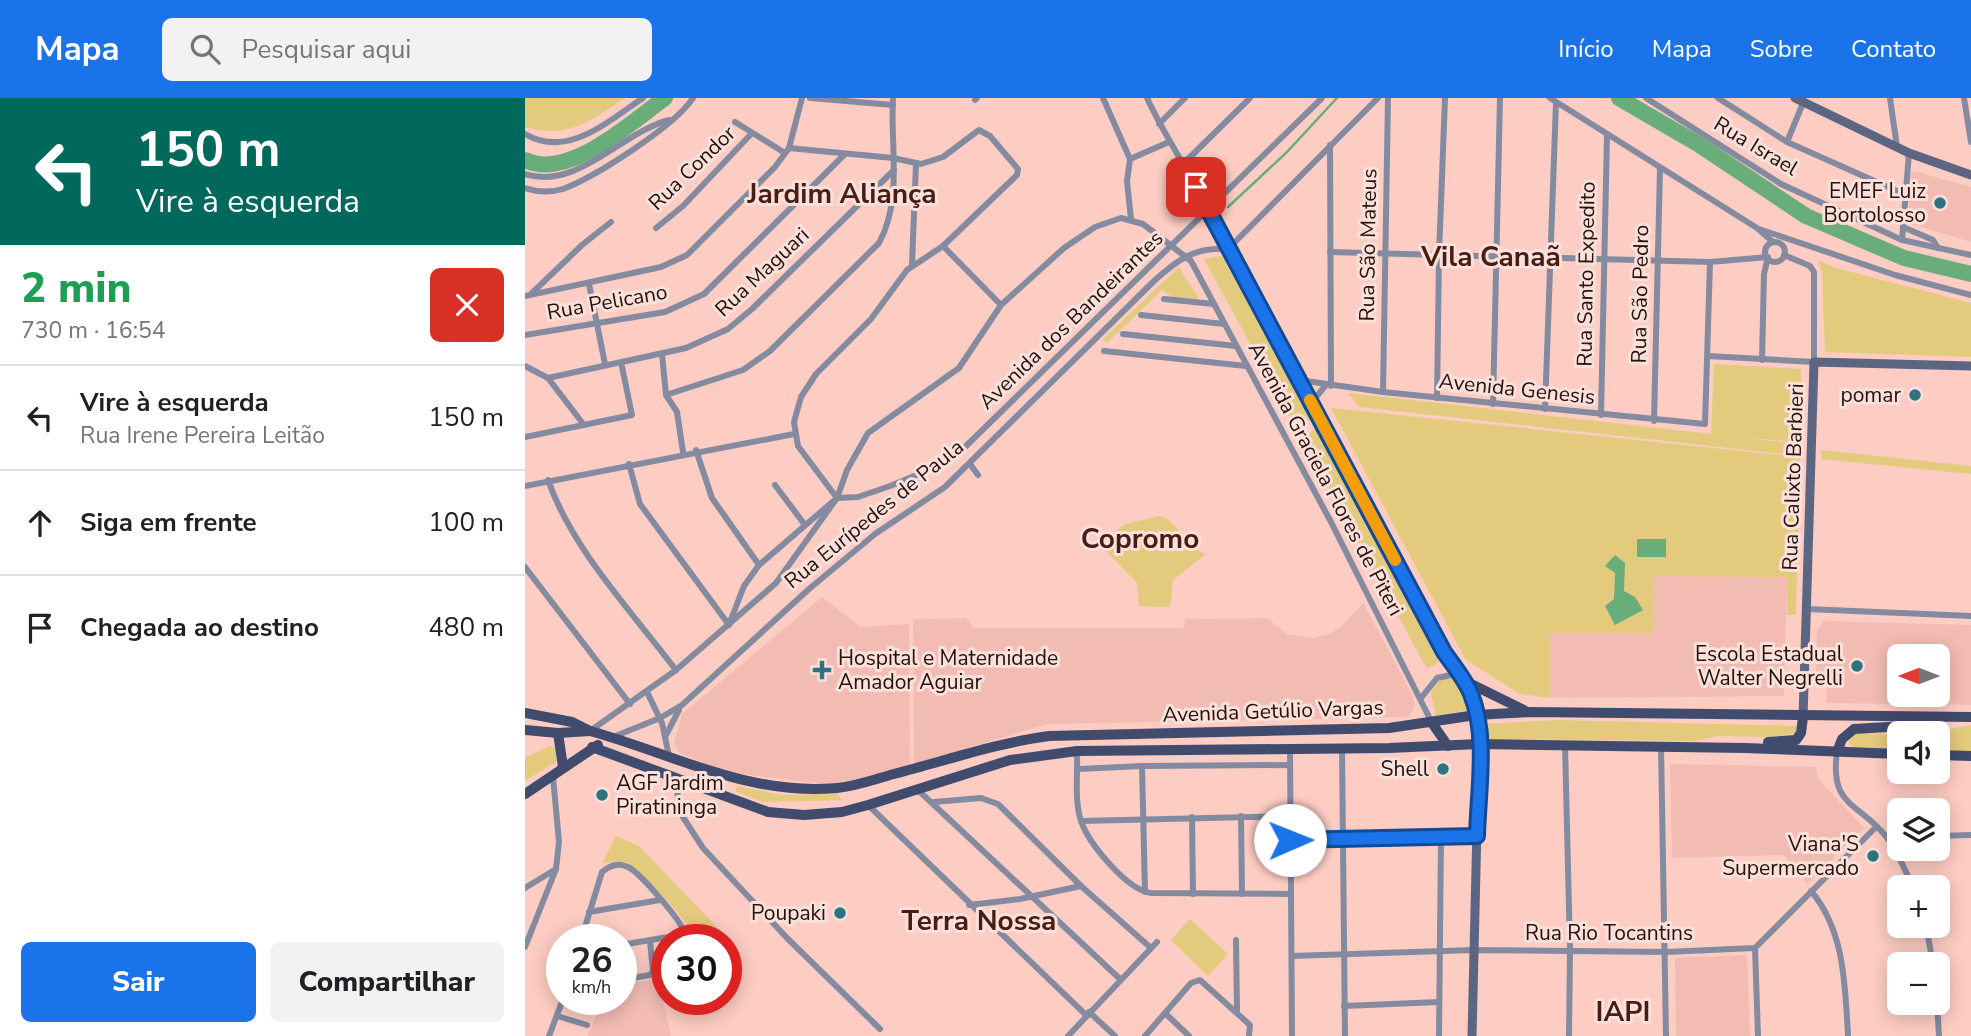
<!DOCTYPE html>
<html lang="pt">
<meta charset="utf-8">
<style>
:root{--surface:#fff;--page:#f2f2f2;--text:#202124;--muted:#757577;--line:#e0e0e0;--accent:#1a73e8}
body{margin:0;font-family:"Nunito Sans",sans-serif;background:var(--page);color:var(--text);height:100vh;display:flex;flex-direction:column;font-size:26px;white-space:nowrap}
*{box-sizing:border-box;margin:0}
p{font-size:23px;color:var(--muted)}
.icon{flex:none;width:38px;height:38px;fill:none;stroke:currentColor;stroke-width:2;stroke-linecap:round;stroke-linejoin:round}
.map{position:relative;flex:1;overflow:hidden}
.panel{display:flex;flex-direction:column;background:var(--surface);width:525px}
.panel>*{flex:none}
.top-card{background:#00695c;color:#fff;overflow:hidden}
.needle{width:46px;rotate:270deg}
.tools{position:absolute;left:1362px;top:546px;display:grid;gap:14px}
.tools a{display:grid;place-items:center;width:63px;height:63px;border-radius:10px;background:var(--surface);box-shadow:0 4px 18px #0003;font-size:35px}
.speed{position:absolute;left:21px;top:826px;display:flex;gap:14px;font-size:35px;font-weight:700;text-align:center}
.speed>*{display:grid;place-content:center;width:91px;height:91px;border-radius:50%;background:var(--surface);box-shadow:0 4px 18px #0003;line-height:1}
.speed small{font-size:18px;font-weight:400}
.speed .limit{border:10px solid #d22;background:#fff;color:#111}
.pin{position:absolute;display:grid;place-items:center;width:60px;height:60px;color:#fff;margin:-30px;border-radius:14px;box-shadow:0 4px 10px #0006}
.me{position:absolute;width:77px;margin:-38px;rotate:89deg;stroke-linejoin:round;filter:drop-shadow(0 0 5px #0008)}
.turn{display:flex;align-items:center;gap:24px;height:147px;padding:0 21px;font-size:32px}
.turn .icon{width:91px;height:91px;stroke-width:2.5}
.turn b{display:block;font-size:49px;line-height:60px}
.round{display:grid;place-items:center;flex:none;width:74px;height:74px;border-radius:10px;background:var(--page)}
.headline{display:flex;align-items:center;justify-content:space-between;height:119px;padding:0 21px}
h1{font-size:42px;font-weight:800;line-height:52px;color:#1e9e55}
.cta{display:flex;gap:14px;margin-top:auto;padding:14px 21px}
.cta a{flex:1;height:80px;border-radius:10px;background:var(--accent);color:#fff;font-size:28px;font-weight:800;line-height:80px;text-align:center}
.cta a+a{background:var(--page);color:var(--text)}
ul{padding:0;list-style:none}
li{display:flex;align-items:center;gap:21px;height:105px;padding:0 21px;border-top:2px solid var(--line)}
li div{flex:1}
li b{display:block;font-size:26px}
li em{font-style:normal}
header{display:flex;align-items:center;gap:42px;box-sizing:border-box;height:98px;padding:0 35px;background:var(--accent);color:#fff}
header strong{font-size:33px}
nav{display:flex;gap:38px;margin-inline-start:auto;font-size:24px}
.search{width:490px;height:63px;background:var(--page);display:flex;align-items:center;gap:18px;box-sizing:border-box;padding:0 24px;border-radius:10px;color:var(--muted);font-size:26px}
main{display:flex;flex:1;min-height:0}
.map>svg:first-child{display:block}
.built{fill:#f3bcb2;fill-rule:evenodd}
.green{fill:#e4ca7d}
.water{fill:#69ad7a}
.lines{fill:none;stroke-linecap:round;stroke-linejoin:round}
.stream{stroke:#69ad7a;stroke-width:2.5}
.river{stroke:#69ad7a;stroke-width:16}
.street{stroke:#848ba0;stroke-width:6}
.secondary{stroke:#5c6683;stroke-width:9}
.primary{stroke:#414b6e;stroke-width:10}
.route-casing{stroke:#114b97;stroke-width:18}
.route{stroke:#1a73e8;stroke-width:12}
.slow{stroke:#f59e0b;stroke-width:12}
.poi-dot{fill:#2d7380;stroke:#f9e0db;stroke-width:2.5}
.labels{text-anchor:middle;stroke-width:6;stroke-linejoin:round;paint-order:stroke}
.street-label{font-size:21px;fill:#26110d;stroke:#f9e0db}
.poi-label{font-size:21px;fill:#26110d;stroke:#f9e0db;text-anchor:end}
.district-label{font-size:28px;font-weight:bold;fill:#491c14;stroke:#f9e0db}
</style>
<header>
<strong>Mapa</strong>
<div class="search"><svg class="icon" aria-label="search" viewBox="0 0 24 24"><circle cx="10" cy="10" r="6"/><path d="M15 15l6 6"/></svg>Pesquisar aqui</div>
<nav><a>Início</a><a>Mapa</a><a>Sobre</a><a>Contato</a></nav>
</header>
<main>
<section class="panel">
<div class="top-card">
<div class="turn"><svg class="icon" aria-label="left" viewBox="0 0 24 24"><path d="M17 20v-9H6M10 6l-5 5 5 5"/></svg><div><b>150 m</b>Vire à esquerda</div></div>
</div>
<div class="headline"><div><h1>2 min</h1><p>730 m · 16:54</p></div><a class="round" style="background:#d93025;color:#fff"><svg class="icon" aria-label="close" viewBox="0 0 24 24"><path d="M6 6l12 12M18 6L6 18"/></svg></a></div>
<ul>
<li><svg class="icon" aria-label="left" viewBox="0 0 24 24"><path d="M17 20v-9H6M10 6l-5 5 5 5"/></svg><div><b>Vire à esquerda</b><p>Rua Irene Pereira Leitão</p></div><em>150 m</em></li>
<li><svg class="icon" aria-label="ahead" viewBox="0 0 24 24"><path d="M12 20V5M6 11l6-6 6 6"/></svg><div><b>Siga em frente</b></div><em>100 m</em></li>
<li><svg class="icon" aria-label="arrive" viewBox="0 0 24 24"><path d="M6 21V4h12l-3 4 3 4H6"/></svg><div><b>Chegada ao destino</b></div><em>480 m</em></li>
</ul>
<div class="cta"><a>Sair</a><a>Compartilhar</a></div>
</section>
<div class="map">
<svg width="1446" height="938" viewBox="0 0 1446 938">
<rect width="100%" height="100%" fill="#fdccc2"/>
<g class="built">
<polygon points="1389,73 1446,89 1446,144 1383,125 1386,75"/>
<polygon points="1129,478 1262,479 1259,598 1024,600 1024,535 1128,535"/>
<polygon points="297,499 336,529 384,526 385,667 334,681 301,686 200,674 155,655 149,645 157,616"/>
<polygon points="838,505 887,596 890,609 883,619 522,626 389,666 388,521 441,520 449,530 658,530 661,521 742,520 762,536 788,540 805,536 817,528"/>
<path d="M1299,523L1446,527V607L1301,605L1302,578L1291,577L1292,532ZM1412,558V597H1374V558Z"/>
<polygon points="1145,666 1291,669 1293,681 1339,730 1282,786 1259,757 1147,760"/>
<polygon points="1222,857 1225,938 1151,938 1150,860"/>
<polygon points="133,881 146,938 63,938 78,901 96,901 96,887"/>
</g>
<g class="green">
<path d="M0,0H100C66,22 43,42 0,29Z"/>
<polygon points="697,158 787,322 774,322 773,337 783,337 791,329 914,564 902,571 679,161"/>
<polygon points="1293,162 1311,170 1446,205 1446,259 1300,254 1297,174"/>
<polygon points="654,169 674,201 647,199 637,192 582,245 577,242"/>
<polygon points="1189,266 1276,271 1275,344 1211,339 1275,346 1275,358 834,309 823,295 1186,336"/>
<polygon points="806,310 1275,359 1271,517 1262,517 1262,479 1129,478 1128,535 1024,535 1024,600 995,596 941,562"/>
<polygon points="1296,352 1446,368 1446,376 1296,361"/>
<path d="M635,418C654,424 661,450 681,456L648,482L645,509L614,508L612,485L581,453L576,443L600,426Z"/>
<polygon points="923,578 932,581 943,612 911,618 906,595 913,583"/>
<polygon points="1032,622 1274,628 1270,635 1252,639 1193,638 1171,643 962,641 959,641 956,626"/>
<polygon points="1446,627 1446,654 1412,654 1412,635 1402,635"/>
<polygon points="1331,635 1374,636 1374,653 1332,651 1324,646 1324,641"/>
<polygon points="24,648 32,650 31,664 0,683 0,660"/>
<polygon points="212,688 256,697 313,696 317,702 237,704 210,693"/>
<polygon points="91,738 114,748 210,848 201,853 201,842 175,842 143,803 102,764 77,765"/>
<polygon points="665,821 703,856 683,878 646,842"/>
</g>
<g class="water">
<rect x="1112" y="441" width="29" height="18"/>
<polygon points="1090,457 1100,465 1099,493 1110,499 1118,512 1090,527 1080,508 1089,501 1090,475 1080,468"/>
</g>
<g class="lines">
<polyline class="stream" points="703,109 761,55 812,0"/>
<g class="river">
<polyline points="1094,0 1173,46 1281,118 1379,160 1446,176"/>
<path d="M0,62C44,83 106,24 140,0"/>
</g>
<g class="street">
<polyline points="285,0 368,7"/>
<polyline points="578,0 605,61 602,83 606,121"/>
<path d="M622,0C646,52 682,98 703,151L919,554L946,595L951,617"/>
<polyline points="1025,0 1232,130 1248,144"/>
<polyline points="1121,0 1256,86 1377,142 1446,157"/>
<polyline points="1193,0 1262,44 1381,97"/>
<polyline points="1365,0 1372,49"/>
<polyline points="1439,0 1446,44"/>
<polyline points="450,2 452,0"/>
<polyline points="210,24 260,55"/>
<polyline points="634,26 660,0"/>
<path d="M0,36C43,61 83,23 118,0"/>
<polyline points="1262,44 1278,5"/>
<polyline points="805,47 806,288"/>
<polyline points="264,50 368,60 396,66 418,59 454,32 465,38 493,71 492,77 418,148 382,172 346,221 291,276 276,299 269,324 273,348 312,400"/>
<polyline points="605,61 644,44"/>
<polyline points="657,67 725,0"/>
<path d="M0,76C52,93 97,34 144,22"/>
<path d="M0,90C12,94 25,95 38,91C70,79 150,28 168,0"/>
<polyline points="1378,129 1408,142 1413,150"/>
<polyline points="131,130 158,108 227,35"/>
<polyline points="1234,131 1370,177 1446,197"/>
<polyline points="1377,142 1384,55"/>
<circle cx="1250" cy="154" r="10"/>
<polyline points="418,148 476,207"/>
<polyline points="805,154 1185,164 1243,159 1239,176 1237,262"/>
<polyline points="387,167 391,65"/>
<polyline points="64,186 80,266"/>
<polyline points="7,195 57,147 86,124"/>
<polyline points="0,198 136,169 162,157 250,69 264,50 277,0"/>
<polyline points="639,201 689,206"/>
<polyline points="616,217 699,226"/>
<polyline points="598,236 711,248"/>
<polyline points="0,237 140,214 179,196 319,57"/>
<polyline points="579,253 721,268"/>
<polyline points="137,256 141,297 152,314 158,354"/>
<polyline points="1183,258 1289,264 1289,174 1285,168 1259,157"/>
<polyline points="0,268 23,280 59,327"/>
<polyline points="23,280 161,250 203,231 227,211 369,72"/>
<polyline points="774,282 858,294 1180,326 1185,164"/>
<polyline points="858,294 863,0"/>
<path d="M141,297L218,272L245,253L354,145C378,101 365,48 368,0"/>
<polyline points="912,300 914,157 920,0"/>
<polyline points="786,305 801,287"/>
<polyline points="968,306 975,0"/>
<polyline points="1020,311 1031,4"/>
<polyline points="1076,317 1082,37"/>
<polyline points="1129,323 1135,70"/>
<polyline points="0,339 107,317 96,264"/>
<polyline points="171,352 187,400 234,467"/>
<polyline points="104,366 115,406 204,527"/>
<polyline points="445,366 453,377"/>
<path d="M23,382C47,451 107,514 151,572"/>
<polyline points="250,387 280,427"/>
<polyline points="0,388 269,336"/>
<polyline points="0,469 105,606"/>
<polyline points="1282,511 1446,518"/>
<polyline points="205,524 219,488 234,467 312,400 333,399 365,388 411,369 439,350 797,0"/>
<polyline points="122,594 137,625 144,658"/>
<polyline points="896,600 912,580 926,577 935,580"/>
<polyline points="65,633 151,572 251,485 312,400 322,372 343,335 434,270 476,207 539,150 570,129 596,120 618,126 666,163 806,424 907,625"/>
<polyline points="141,637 154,612"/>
<path d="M88,639L135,620L157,607L284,491L350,436L420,389L629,183C653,161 670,149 703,151L853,0"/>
<polyline points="1040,647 1045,851 1044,938"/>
<polyline points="1136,648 1141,938"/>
<polyline points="765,651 767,938"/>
<polyline points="817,651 820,938"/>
<path d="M552,653C553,675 549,702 556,723C564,746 602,792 626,795L765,796"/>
<path d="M1312,654C1304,711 1336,704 1363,741C1373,755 1381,774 1388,789"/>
<polyline points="617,668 620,794"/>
<polyline points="553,671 617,668 765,667"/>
<polyline points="151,680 154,713 178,750 262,840 355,931"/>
<polyline points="393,692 595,881"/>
<polyline points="409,704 456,700 473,706 556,788 626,850"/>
<polyline points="343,707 562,918"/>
<polyline points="716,718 717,796"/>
<polyline points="667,719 668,796"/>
<polyline points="556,723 764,718"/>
<polyline points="1412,738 1446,737"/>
<polyline points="1362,739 1374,739"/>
<polyline points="765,742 952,738"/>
<polyline points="0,790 31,771"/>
<path d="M1286,793C1320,833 1320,888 1323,938"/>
<polyline points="444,807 495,801 556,788"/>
<polyline points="64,814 135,802"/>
<polyline points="1401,828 1408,866"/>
<path d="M56,842L77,774C85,767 93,764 103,769C114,774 154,820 158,832L149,838L96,847"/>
<polyline points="711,842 712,913"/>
<polyline points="0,849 31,771 34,744 28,679"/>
<polyline points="1230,850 1233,938"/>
<polyline points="767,858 948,852 1141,854 1230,850 1350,730"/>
<polyline points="96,882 125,877 128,873 125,843"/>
<polyline points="1412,905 1414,938"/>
<polyline points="819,908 914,904"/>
<polyline points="564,914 590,938"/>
<polyline points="640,915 664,938"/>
<polyline points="32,918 62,927"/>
<polyline points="24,938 38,901"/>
<polyline points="543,938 632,844"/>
<polyline points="620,938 666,885 675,882 725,927 724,938"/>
<polyline points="914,938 916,739"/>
</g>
<g class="secondary">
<polyline points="1270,0 1384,55 1446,77"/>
<polyline points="1278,619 1289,264 1446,268"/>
<polyline points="947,938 954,646 951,617"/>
</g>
<g class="primary">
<polyline points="938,582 999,612"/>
<path d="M0,615L47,624L65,633C149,656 222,698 312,690C332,688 350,681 369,676C420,663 471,645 524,638L864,630L951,617L1005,614L1446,619"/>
<polyline points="907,625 923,648"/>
<polyline points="0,632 33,635 65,633"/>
<polyline points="33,635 38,669"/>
<polyline points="1243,644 1271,642 1276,635 1278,619"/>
<polyline points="67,649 243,714 279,717 317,714 343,707 485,662 552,653 864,650 954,646 1220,650 1374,656"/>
<polyline points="1312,654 1317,641 1329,631 1412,626"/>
<polyline points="1412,657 1446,658"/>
<polyline points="0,696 73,647"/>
</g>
</g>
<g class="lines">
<g class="route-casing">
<path id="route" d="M671,89L919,554C928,567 940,581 946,596C963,638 953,694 952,738L765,742"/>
</g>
<use href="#route" class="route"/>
<polyline class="slow" points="785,302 870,462"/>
</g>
<g class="poi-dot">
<circle cx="1415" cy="105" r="7"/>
<circle cx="1390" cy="297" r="7"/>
<circle cx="1332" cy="568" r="7"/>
<path d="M293.5 561.5h7v7h7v7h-7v7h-7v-7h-7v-7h7z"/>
<circle cx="918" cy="671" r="7"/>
<circle cx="77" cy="697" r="7"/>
<circle cx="1348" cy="758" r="7"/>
<circle cx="315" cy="815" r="7"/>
</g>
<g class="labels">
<g class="street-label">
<text transform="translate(1231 48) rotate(31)" y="7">Rua Israel</text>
<text transform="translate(167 70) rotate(-44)" y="7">Rua Condor</text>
<text transform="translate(843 147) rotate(-89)" y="7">Rua São Mateus</text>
<text transform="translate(237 174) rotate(-43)" y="7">Rua Maguari</text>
<text transform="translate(1061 176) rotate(-89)" y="7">Rua Santo Expedito</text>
<text transform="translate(1115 196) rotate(-89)" y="7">Rua São Pedro</text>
<text transform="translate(82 204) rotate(-10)" y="7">Rua Pelicano</text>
<text transform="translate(546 222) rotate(-44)" y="7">Avenida dos Bandeirantes</text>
<text transform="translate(992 291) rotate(6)" y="7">Avenida Genesis</text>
<text transform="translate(1268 379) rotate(-88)" y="7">Rua Calixto Barbieri</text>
<text transform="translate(801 381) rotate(62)" y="7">Avenida Graciela Flores de Piteri</text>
<text transform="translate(349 416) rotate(-39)" y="7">Rua Eurípedes de Paula</text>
<text transform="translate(748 613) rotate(-2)" y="7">Avenida Getúlio Vargas</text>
<text x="1084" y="842">Rua Rio Tocantins</text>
</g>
<g class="poi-label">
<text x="1401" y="100">EMEF Luiz<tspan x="1401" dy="24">Bortolosso</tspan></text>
<text x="1376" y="304">pomar</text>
<text x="1318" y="563">Escola Estadual<tspan x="1318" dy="24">Walter Negrelli</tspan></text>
<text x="313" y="567" text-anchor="start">Hospital e Maternidade<tspan x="313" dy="24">Amador Aguiar</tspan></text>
<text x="904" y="678">Shell</text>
<text x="91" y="692" text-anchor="start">AGF Jardim<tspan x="91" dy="24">Piratininga</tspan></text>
<text x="1334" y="753">Viana'S<tspan x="1334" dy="24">Supermercado</tspan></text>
<text x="301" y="822">Poupaki</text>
</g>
<g class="district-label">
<text x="317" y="105">Jardim Aliança</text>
<text x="966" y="168">Vila Canaã</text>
<text x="615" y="450">Copromo</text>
<text x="454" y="832">Terra Nossa</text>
<text x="1098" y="923">IAPI</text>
</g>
</g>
</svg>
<div class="tools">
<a><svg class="needle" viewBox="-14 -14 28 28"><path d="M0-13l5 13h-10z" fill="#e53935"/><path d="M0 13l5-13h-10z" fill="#757577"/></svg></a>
<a><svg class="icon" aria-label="sound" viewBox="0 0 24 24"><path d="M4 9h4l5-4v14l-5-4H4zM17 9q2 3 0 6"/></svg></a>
<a><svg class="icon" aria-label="layers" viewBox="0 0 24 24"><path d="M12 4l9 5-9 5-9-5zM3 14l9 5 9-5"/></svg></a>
<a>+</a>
<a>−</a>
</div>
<div class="speed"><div>26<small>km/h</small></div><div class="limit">30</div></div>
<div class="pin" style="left:671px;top:89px;background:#d93025"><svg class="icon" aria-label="arrive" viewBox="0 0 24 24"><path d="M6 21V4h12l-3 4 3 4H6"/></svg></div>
<svg class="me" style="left:765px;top:742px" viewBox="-20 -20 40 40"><circle r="19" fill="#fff"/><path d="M0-13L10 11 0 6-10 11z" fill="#1a73e8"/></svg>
</div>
</main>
